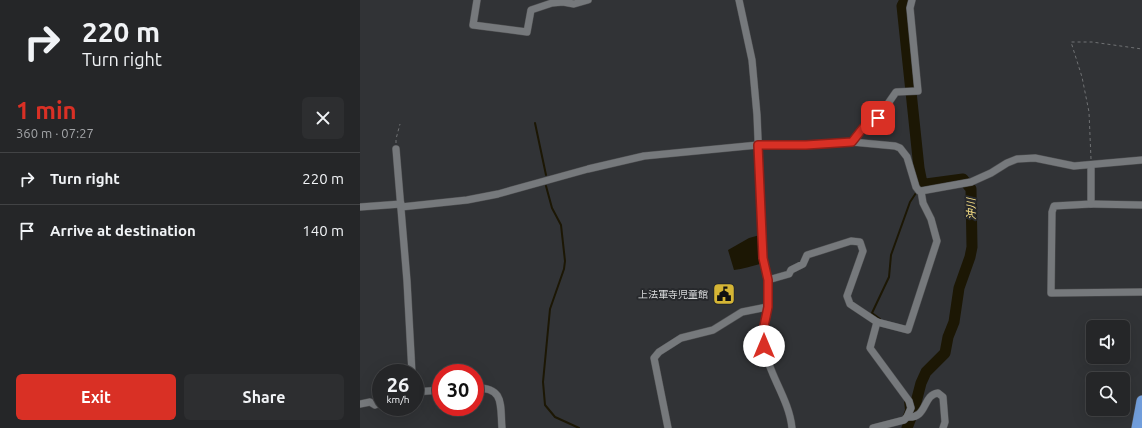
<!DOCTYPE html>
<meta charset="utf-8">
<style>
:root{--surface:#252628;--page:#2d2e30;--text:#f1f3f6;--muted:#a3a5a8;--line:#424345;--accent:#d93025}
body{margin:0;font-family:Ubuntu,"Noto Sans JP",sans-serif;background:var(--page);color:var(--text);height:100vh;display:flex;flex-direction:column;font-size:15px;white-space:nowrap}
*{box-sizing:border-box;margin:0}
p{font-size:13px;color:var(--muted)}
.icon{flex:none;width:22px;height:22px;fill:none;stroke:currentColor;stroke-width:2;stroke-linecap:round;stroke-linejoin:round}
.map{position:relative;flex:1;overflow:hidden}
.drawer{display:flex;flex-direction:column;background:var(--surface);width:360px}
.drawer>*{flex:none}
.hud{background:#252628;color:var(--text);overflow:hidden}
.tools{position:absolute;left:726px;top:320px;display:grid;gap:8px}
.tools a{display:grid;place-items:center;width:44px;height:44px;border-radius:6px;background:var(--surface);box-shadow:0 4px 16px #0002,0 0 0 1px var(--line);font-size:20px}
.speed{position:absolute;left:12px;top:364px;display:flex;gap:8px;font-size:20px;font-weight:700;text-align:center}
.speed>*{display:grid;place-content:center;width:52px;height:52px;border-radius:50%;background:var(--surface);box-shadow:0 4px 16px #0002,0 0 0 1px var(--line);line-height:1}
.speed small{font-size:10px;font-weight:400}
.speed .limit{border:6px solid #d22;background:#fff;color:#111}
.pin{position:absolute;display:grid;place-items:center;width:34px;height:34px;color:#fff;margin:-17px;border-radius:8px;box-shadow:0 2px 6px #0006}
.me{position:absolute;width:44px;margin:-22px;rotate:0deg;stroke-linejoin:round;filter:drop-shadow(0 0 3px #0008)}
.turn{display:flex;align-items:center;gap:14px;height:84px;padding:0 16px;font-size:18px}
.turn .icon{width:52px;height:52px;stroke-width:2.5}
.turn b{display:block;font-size:28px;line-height:34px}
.round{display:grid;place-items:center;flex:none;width:42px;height:42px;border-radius:6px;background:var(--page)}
.head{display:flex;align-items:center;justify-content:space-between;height:68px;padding:0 16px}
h1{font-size:24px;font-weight:600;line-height:30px;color:var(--accent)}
.primary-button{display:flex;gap:8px;margin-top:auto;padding:8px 16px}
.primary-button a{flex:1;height:46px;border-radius:6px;background:var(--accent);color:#fff;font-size:16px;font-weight:600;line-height:46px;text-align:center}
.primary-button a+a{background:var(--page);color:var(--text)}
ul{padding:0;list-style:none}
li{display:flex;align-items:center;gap:12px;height:52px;padding:0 16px;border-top:1px solid var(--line)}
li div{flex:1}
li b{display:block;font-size:15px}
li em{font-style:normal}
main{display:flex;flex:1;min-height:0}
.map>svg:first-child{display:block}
.water{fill:#1c1704}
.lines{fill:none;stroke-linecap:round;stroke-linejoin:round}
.stream{stroke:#1c1704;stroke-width:2}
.river{stroke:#1c1704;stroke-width:11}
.minor-casing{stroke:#4f5052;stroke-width:8}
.trunk-casing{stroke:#4f5052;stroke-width:12}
.path{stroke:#707274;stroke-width:1;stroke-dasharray:3 3;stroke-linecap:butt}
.minor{stroke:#76797c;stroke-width:7}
.trunk{stroke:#719edc;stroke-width:11}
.route-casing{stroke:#8d1f18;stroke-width:10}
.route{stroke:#d93025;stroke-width:7}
.labels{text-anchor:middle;stroke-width:4;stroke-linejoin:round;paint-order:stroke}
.poi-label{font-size:10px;fill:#d9dadc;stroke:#27292c;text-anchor:end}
.water-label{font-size:11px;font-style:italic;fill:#fbe286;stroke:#27292c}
</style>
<main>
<section class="drawer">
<div class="hud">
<div class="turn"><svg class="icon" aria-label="right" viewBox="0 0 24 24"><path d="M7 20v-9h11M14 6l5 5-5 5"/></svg><div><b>220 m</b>Turn right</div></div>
</div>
<div class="head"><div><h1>1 min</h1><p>360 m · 07:27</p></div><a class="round"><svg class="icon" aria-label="close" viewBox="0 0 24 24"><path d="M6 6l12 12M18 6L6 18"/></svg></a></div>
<ul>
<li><svg class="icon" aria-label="right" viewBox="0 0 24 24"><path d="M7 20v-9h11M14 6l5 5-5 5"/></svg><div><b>Turn right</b></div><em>220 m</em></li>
<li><svg class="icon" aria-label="arrive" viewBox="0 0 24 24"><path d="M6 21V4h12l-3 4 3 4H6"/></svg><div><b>Arrive at destination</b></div><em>140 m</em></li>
</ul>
<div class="primary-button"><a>Exit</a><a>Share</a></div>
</section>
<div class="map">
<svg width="782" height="428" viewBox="0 0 782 428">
<rect width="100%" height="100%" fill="#313336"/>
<path class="water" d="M400,235V264C391,266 383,269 374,270L368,250L389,238Z"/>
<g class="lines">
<g class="stream">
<polyline points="175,123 186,175"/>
<polyline points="560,185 562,183"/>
<polyline points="186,186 192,208 201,225 205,261 204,269 190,309 183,382 185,405 195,417 219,428"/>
<polyline points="520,319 512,313 529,277 531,255 550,202 556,193"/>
<polyline points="543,418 546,410 545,401"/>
<polyline points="543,423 550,422"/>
</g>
<polyline class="river" points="545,0 542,6 559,168 562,183 566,184 603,179 611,189 612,247 610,257 599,288 594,322 588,337 585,353 566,372 561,383 554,410 547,428"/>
<g class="minor-casing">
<g id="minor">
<polyline points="117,0 113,25 167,32 171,10 192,3 203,2 214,4 228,0"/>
<path d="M379,0L392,60L397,115L403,258C407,275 410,290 407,307C406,321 401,333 404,347C409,375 429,399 432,428"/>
<polyline points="492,142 503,128 518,118 536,92 558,91 550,8 552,0"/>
<polyline points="36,149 47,281 52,373"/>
<polyline points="731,165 731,204 694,206 692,212 691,293 782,292"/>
<polyline points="561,191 611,182 631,173 647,163 657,159 675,158 714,166 782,160"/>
<polyline points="731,204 782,205"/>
<polyline points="0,207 41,204"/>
<polyline points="41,207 107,200 138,194 228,169 284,156 398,145 446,145 492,142 535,146 540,148 547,157 556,187 559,191 561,191 563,203 571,219 577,241 548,330 517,322 490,304 487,296 503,251 500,242 491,241 447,255 443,264 431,270 429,274 408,280"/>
<polyline points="517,322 510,348 549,401 551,408 547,417"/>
<path d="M115,388C145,387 140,405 142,428"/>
<polyline points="55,392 81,390"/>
<polyline points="0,404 10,402 15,405 21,403"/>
<polyline points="308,428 294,358 299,352 321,338 353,330 382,312 407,307"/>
<path d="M513,428L544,420L547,417C568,419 562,395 578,393L583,397L585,422L583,428"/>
</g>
</g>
<g class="trunk-casing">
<polyline id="trunk" points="777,428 782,401"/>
</g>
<g class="path">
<polyline points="36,143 36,139 40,124"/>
<polyline points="731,159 729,112 722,77 711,42 732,42 782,49"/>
</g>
<use href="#minor" class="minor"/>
<use href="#trunk" class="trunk"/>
</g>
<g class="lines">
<g class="route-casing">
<polyline id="route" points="404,346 403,331 408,307 408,280 403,258 398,145 446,145 492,142 503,128 518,118"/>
</g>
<use href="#route" class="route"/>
</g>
<defs>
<g id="civic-square" transform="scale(1.15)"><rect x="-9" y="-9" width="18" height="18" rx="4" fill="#d5b535" stroke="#27292c"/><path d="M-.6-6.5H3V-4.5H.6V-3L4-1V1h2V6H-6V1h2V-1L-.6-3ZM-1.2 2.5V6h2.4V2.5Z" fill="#111"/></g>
</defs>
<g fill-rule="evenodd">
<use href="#civic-square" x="364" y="294"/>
</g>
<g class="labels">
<g class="poi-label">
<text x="348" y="298">上法軍寺児童館</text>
</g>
<g class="water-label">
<text transform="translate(611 209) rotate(-91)" y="4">沖川</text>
</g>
</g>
</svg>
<div class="tools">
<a><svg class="icon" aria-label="sound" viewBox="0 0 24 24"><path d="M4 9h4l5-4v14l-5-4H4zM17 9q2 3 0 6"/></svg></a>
<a><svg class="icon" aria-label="search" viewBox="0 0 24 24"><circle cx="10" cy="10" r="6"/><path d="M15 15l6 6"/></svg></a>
</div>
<div class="speed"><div>26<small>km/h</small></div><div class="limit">30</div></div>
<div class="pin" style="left:518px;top:118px;background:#d93025"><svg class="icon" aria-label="arrive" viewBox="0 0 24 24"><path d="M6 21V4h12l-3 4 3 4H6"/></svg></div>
<svg class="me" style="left:404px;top:346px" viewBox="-20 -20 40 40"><circle r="19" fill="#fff"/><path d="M0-13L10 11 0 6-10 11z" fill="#d93025"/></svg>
</div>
</main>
